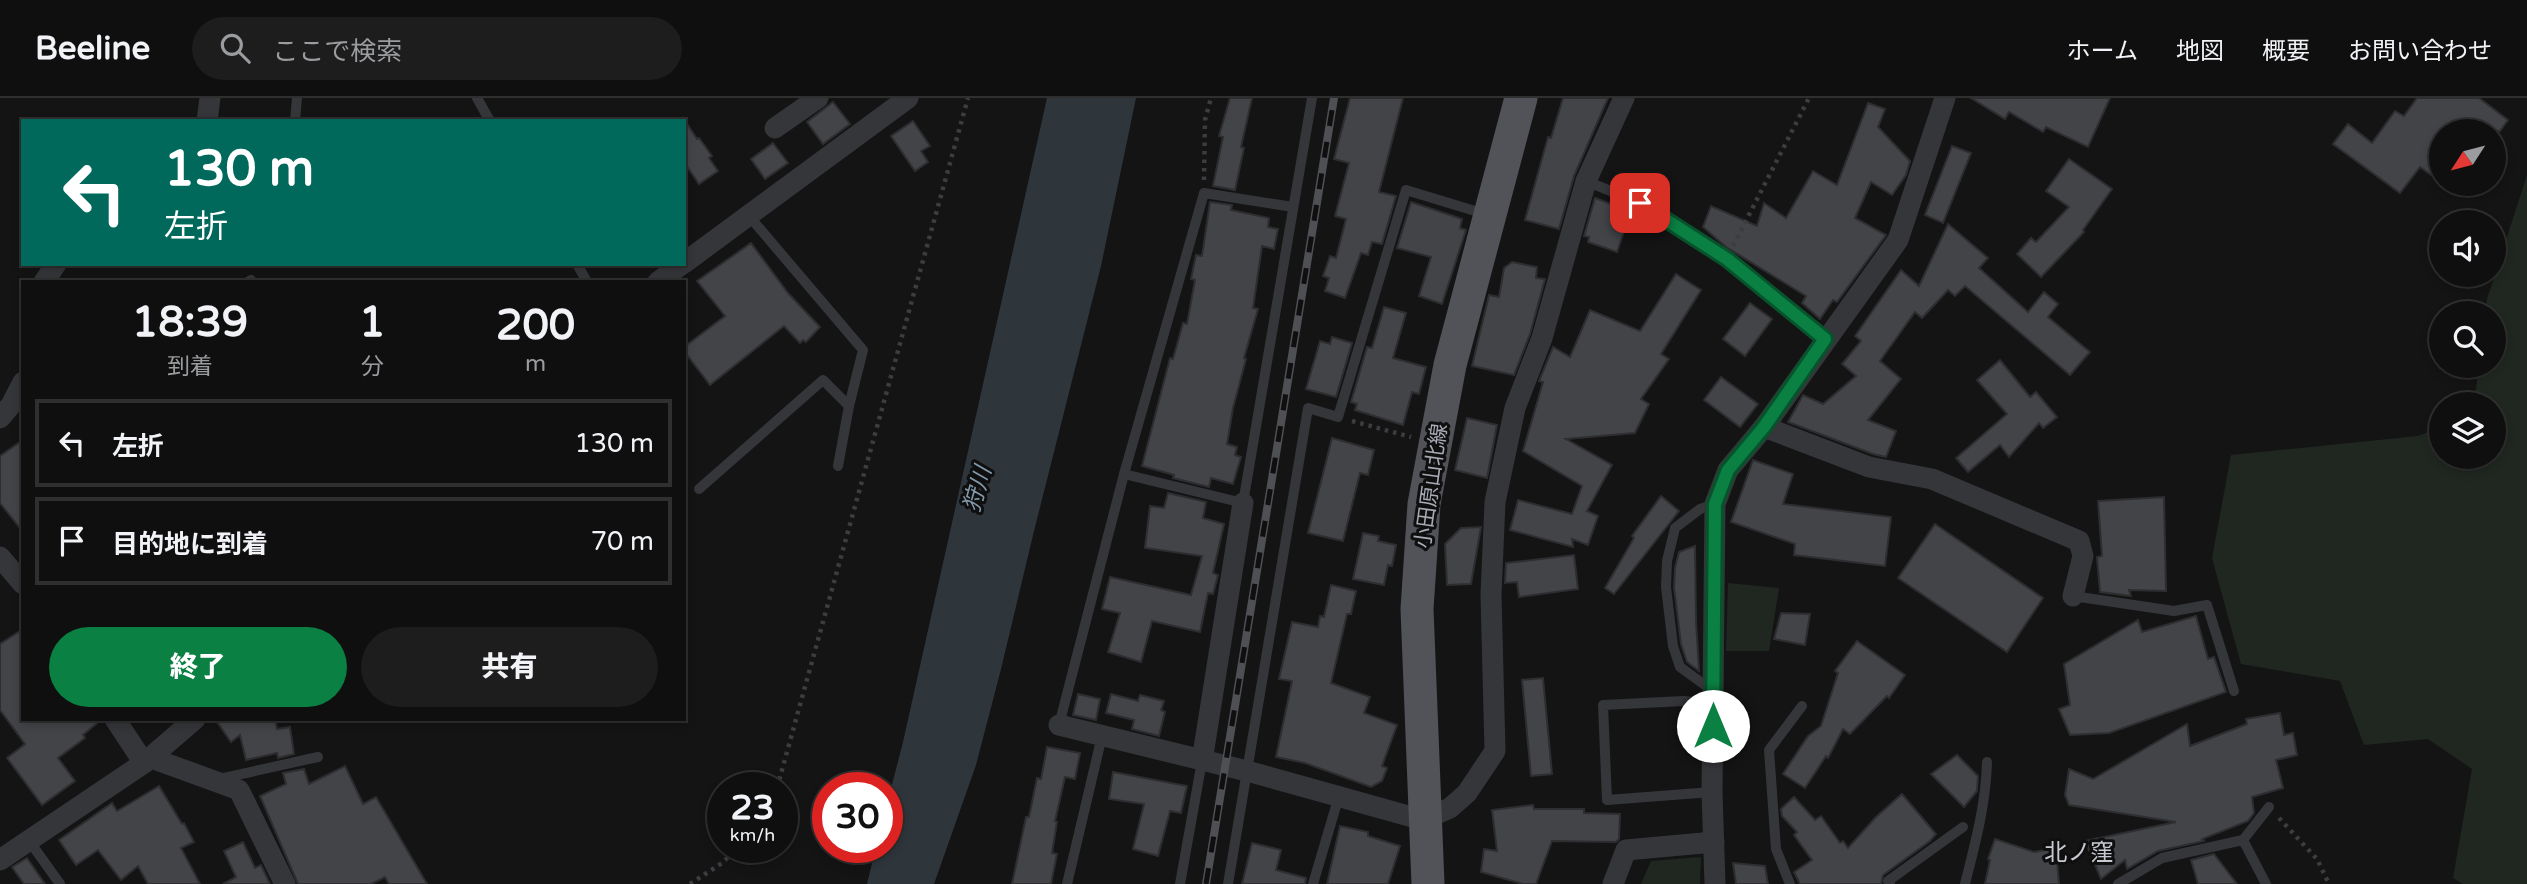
<!DOCTYPE html>
<html lang="ja">
<meta charset="utf-8">
<style>
:root{--surface:#0f0f10;--page:#1d1d1e;--text:#f1f3f6;--muted:#9b9c9f;--line:#2f2f30;--accent:#0b8043}
body{margin:0;font-family:"Varela Round","Noto Sans JP",sans-serif;background:var(--page);color:var(--text);height:100vh;display:flex;flex-direction:column;font-size:26px;white-space:nowrap}
*{box-sizing:border-box;margin:0}
p{font-size:23px;color:var(--muted)}
.icon{flex:none;width:38px;height:38px;fill:none;stroke:currentColor;stroke-width:2;stroke-linecap:round;stroke-linejoin:round}
.map{position:relative;flex:1;overflow:hidden}
.side{position:absolute;left:21px;top:182px;width:665px;height:441px;display:flex;flex-direction:column;background:var(--surface);border-radius:0px;box-shadow:0 4px 10px #0003,0 0 0 2px var(--line)}
.side>*{flex:none}
.top-card{position:absolute;left:21px;top:21px;width:665px;height:147px;border-radius:0px;box-shadow:0 4px 10px #0003,0 0 0 2px var(--line);background:#00695c;color:#fff;overflow:hidden}
.needle{width:46px;rotate:234deg}
.fabs{position:absolute;left:2429px;top:21px;display:grid;gap:14px}
.fabs a{display:grid;place-items:center;width:77px;height:77px;border-radius:50%;background:var(--surface);box-shadow:0 4px 10px #0003,0 0 0 2px var(--line);font-size:35px}
.speed{position:absolute;left:707px;top:674px;display:flex;gap:14px;font-size:35px;font-weight:700;text-align:center}
.speed>*{display:grid;place-content:center;width:91px;height:91px;border-radius:50%;background:var(--surface);box-shadow:0 4px 10px #0003,0 0 0 2px var(--line);line-height:1}
.speed small{font-size:18px;font-weight:400}
.speed .limit{border:10px solid #d22;background:#fff;color:#111}
.pin{position:absolute;display:grid;place-items:center;width:60px;height:60px;color:#fff;margin:-30px;border-radius:14px;box-shadow:0 4px 10px #0006}
.me{position:absolute;width:77px;margin:-38px;rotate:0deg;stroke-linejoin:round;filter:drop-shadow(0 0 5px #0008)}
.turn{display:flex;align-items:center;gap:24px;height:147px;padding:0 28px;font-size:32px}
.turn .icon{width:91px;height:91px;stroke-width:2.5}
.turn b{display:block;font-size:49px;line-height:60px}
.eta{display:flex;justify-content:space-evenly;align-items:center;height:119px;text-align:center}
.eta b{font-size:42px;font-weight:800;line-height:49px}
.action{display:flex;gap:14px;margin-top:auto;padding:14px 28px}
.action a{flex:1;height:80px;border-radius:42px;background:var(--accent);color:#fff;font-size:28px;font-weight:800;line-height:80px;text-align:center}
.action a+a{background:var(--page);color:var(--text)}
ul{padding:0;list-style:none}
li{display:flex;align-items:center;gap:21px;height:88px;margin:0 14px 10px;padding:0 14px;border:4px solid var(--line);border-radius:0px}
li div{flex:1}
li b{display:block;font-size:26px}
li em{font-style:normal}
header{display:flex;align-items:center;gap:42px;box-sizing:border-box;height:98px;padding:0 35px;background:var(--surface);border-bottom:2px solid var(--line)}
header strong{font-size:33px}
nav{display:flex;gap:38px;margin-inline-start:auto;font-size:24px}
.search{width:490px;height:63px;background:var(--page);display:flex;align-items:center;gap:18px;box-sizing:border-box;padding:0 24px;border-radius:38px;color:var(--muted);font-size:26px}
.map>svg:first-child{display:block}
.green{fill:#202721}
.water{fill:#2e363c}
.building{fill:#434448;stroke:#2e2e31;stroke-width:2}
.lines{fill:none;stroke-linecap:round;stroke-linejoin:round}
.path{stroke:#3b3d40;stroke-width:4.5;stroke-dasharray:3.5 5;stroke-linecap:butt}
.lane{stroke:#35363a;stroke-width:10}
.street{stroke:#35363a;stroke-width:21}
.primary{stroke:#515358;stroke-width:33}
.rail-casing{stroke:#4e5054;stroke-width:8}
.rail{stroke:#0f0f10;stroke-width:5;stroke-dasharray:16;stroke-linecap:butt}
.route-casing{stroke:#07532c;stroke-width:18}
.route{stroke:#0b8043;stroke-width:12}
.labels{text-anchor:middle;stroke-width:6;stroke-linejoin:round;paint-order:stroke}
.street-label{font-size:21px;fill:#a7abb4;stroke:#0f0f10}
.water-label{font-size:23px;font-style:italic;fill:#8199ab;stroke:#0f0f10}
.neighbourhood-label{font-size:23px;fill:#c7cad0;stroke:#0f0f10}
</style>
<header>
<strong>Beeline</strong>
<div class="search"><svg class="icon" aria-label="search" viewBox="0 0 24 24"><circle cx="10" cy="10" r="6"/><path d="M15 15l6 6"/></svg>ここで検索</div>
<nav><a>ホーム</a><a>地図</a><a>概要</a><a>お問い合わせ</a></nav>
</header>
<div class="map">
<svg width="2527" height="786" viewBox="0 0 2527 786">
<rect width="100%" height="100%" fill="#141415"/>
<g class="green">
<polygon points="2527,77 2527,786 2463,786 2453,780 2472,671 2428,641 2364,647 2340,583 2241,566 2212,460 2231,357 2418,338 2441,329 2441,359 2494,359 2494,306 2474,306 2479,268 2494,268 2494,215 2485,215 2487,201"/>
<polygon points="1728,485 1779,490 1769,553 1726,553"/>
<polygon points="1701,759 1700,786 1641,786 1651,763"/>
</g>
<polygon class="water" points="1047,0 1136,0 1101,168 1034,433 1001,571 976,667 934,786 867,786 876,749 887,749 887,706 903,644"/>
<g class="building">
<polygon points="1230,0 1252,0 1241,49 1244,50 1235,92 1213,88 1223,39 1219,38"/>
<polygon points="1350,0 1403,0 1379,94 1396,98 1382,146 1372,144 1368,157 1361,155 1345,200 1325,193 1329,180 1323,178 1330,158 1336,160 1346,121 1335,118 1349,65 1334,61"/>
<polygon points="1563,0 1608,0 1574,78 1559,131 1525,122 1548,39 1551,40"/>
<polygon points="1971,0 2110,0 2088,49 2046,29 2043,34 2009,14 2005,21"/>
<polygon points="2417,0 2479,0 2508,22 2500,33 2441,33 2441,84 2420,69 2400,95 2333,46 2348,26 2372,45 2395,13 2404,18"/>
<polygon points="833,4 850,26 823,46 807,24"/>
<polygon points="1868,5 1885,11 1878,29 1910,63 1906,77 1892,97 1871,84 1855,120 1886,137 1837,204 1833,202 1820,221 1802,205 1806,198 1726,149 1703,129 1711,108 1757,128 1764,105 1786,120 1813,73 1837,87"/>
<polygon points="684,21 697,41 699,40 712,58 709,60 718,73 699,86 684,64"/>
<polygon points="913,23 930,48 921,53 928,64 915,73 891,38"/>
<polygon points="773,45 788,65 765,81 751,61"/>
<polygon points="1952,48 1971,55 1943,125 1925,117"/>
<polygon points="2069,61 2112,91 2083,132 2084,134 2041,179 2017,156 2031,140 2036,144 2069,109 2046,93"/>
<polygon points="1595,100 1631,113 1617,154 1588,144 1589,139 1584,138"/>
<polygon points="1210,104 1232,107 1231,112 1269,120 1268,129 1278,131 1274,151 1262,148 1253,210 1258,211 1244,260 1246,261 1233,310 1227,346 1237,349 1235,357 1241,359 1233,386 1211,380 1209,389 1173,380 1174,377 1142,368 1170,260 1173,261 1183,225 1187,226 1195,182 1191,181 1196,157 1202,158"/>
<polygon points="1411,104 1462,121 1460,130 1466,132 1442,206 1419,198 1431,159 1397,150"/>
<polygon points="1948,126 1988,160 1979,170 2028,214 2044,194 2058,206 2048,219 2090,254 2070,277 1965,188 1955,198 1948,192 1922,220 1915,214 1880,263 1901,281 1868,322 1896,333 1886,359 1873,356 1788,324 1803,297 1823,306 1856,278 1842,266 1861,243 1855,238 1901,172 1919,188"/>
<polygon points="751,145 788,195 820,229 806,244 803,242 800,245 784,228 710,287 684,253 684,249 725,218 697,183"/>
<polygon points="1512,164 1537,169 1536,180 1545,181 1530,236 1514,277 1472,268 1489,197 1499,199 1504,170"/>
<polygon points="1676,176 1701,192 1661,256 1669,261 1641,301 1649,306 1635,335 1566,341 1612,367 1587,413 1598,418 1588,447 1572,441 1573,449 1510,432 1518,402 1572,416 1582,388 1523,353 1543,284 1539,283 1553,249 1570,259 1590,212 1640,233"/>
<polygon points="1750,205 1772,221 1745,258 1723,241"/>
<polygon points="1384,209 1406,215 1393,260 1426,269 1419,296 1412,294 1403,327 1355,312 1357,306 1351,304 1367,249 1372,250"/>
<polygon points="1332,239 1352,245 1336,299 1306,291 1320,243 1330,246"/>
<polygon points="2000,262 2030,299 2036,294 2057,319 2043,330 2039,325 2009,359 2000,347 1968,374 1956,360 2007,316 1977,282"/>
<polygon points="1721,279 1758,306 1740,329 1704,302"/>
<polygon points="1467,320 1497,327 1487,380 1455,372"/>
<polygon points="1332,340 1374,352 1368,377 1360,375 1343,443 1308,435"/>
<polygon points="23,342 23,434 0,405 0,358"/>
<polygon points="1753,362 1793,376 1783,406 1891,419 1885,468 1794,457 1795,446 1731,424"/>
<polygon points="1168,395 1206,404 1203,420 1224,426 1213,475 1218,477 1213,496 1208,495 1200,534 1152,523 1141,564 1108,554 1120,515 1102,511 1110,479 1191,497 1202,458 1145,450 1150,408 1164,410"/>
<polygon points="1661,398 1679,413 1614,496 1605,490 1634,440 1632,438"/>
<polygon points="2164,399 2166,493 2129,492 2131,498 2100,494 2097,459 2102,458 2098,403"/>
<polygon points="1935,426 2043,500 2007,554 1898,480"/>
<polygon points="1481,429 1471,486 1447,487 1445,446 1461,430"/>
<polygon points="1363,435 1379,438 1378,443 1396,447 1392,468 1388,467 1384,487 1353,481"/>
<polygon points="1695,448 1696,524 1699,573 1687,564 1681,546 1674,489 1675,470 1679,454"/>
<polygon points="1574,457 1578,491 1519,499 1517,484 1505,485 1506,465"/>
<polygon points="1331,487 1356,493 1351,516 1347,516 1331,585 1370,599 1364,615 1397,627 1382,668 1387,670 1382,683 1371,689 1305,665 1276,659 1292,583 1279,581 1292,524 1318,529 1320,518 1324,519"/>
<polygon points="1781,515 1810,516 1805,547 1774,541"/>
<polygon points="2196,518 2208,561 2214,559 2226,594 2109,635 2070,637 2059,611 2070,607 2064,566 2138,522 2142,534"/>
<polygon points="23,531 23,621 102,621 83,637 85,640 58,660 75,683 42,707 7,660 25,646 0,612 0,546"/>
<polygon points="1857,543 1905,577 1889,600 1887,598 1850,636 1843,631 1828,660 1826,658 1805,690 1783,676 1808,638 1821,628 1838,575 1835,573"/>
<polygon points="1543,580 1552,676 1531,678 1522,582"/>
<polygon points="1078,596 1100,601 1096,622 1073,617"/>
<polygon points="1111,596 1138,603 1140,597 1164,603 1161,612 1165,614 1159,638 1132,631 1134,622 1106,615"/>
<polygon points="2280,615 2284,637 2293,635 2297,657 2276,662 2283,690 2252,699 2254,715 2248,723 2202,741 2204,743 2158,753 2127,771 2125,762 2101,781 2085,743 2176,724 2069,707 2065,697 2069,671 2093,681 2187,626 2190,648 2247,626 2246,621"/>
<polygon points="215,621 275,621 277,631 290,629 294,656 278,660 277,655 246,662 240,637 231,644"/>
<polygon points="1047,649 1080,655 1075,681 1065,679 1055,723 1057,724 1052,755 1057,756 1051,786 1012,786 1026,719 1029,719 1037,680 1041,681"/>
<polygon points="1957,657 1978,678 1977,693 1964,709 1931,676"/>
<polygon points="345,668 363,706 376,699 427,786 389,786 385,779 371,786 298,786 260,698 286,686 283,675 304,671 309,686"/>
<polygon points="1113,674 1187,688 1181,715 1170,713 1158,758 1133,751 1144,706 1109,701"/>
<polygon points="159,688 182,726 184,725 194,744 181,750 200,786 148,786 138,768 121,782 98,752 76,767 59,742 112,705 117,713"/>
<polygon points="1902,696 1936,736 1930,743 1883,777 1881,786 1800,786 1794,774 1812,762 1794,737 1797,734 1782,718 1781,711 1794,699 1815,722 1821,718 1840,745 1843,743 1848,750 1876,719"/>
<polygon points="1533,707 1534,711 1584,711 1584,715 1620,716 1619,741 1616,744 1552,743 1536,786 1523,786 1481,774 1484,751 1497,753 1492,712"/>
<polygon points="1340,728 1368,734 1368,738 1400,748 1388,786 1327,786"/>
<polygon points="1995,741 2034,754 2056,750 2059,786 1985,786 1990,762 1988,761"/>
<polygon points="243,744 255,770 261,767 270,786 223,786 236,779 224,753"/>
<polygon points="1252,745 1281,752 1276,772 1306,780 1305,786 1242,786"/>
<polygon points="2214,756 2237,786 2198,786 2191,762"/>
<polygon points="27,760 45,786 24,786 12,769"/>
<polygon points="1733,765 1765,768 1768,786 1736,786"/>
</g>
<g class="lines">
<g class="path">
<polyline points="1204,82 1205,22 1211,0"/>
<polyline points="1733,148 1809,0"/>
<polyline points="1352,323 1411,339"/>
<polyline points="777,690 968,0"/>
<polyline points="2279,720 2317,761 2329,786"/>
<polyline points="690,786 722,765 739,749"/>
</g>
<g class="lane">
<polyline points="477,0 490,23"/>
<polyline points="295,23 297,0"/>
<polyline points="1586,83 1640,105 1727,161 1825,241"/>
<polyline points="749,118 863,252 849,308 838,368"/>
<polyline points="577,166 587,184"/>
<polyline points="248,184 251,182 252,184"/>
<polyline points="1124,376 1243,405 1312,0"/>
<polyline points="699,391 823,282 849,308"/>
<polyline points="2073,498 2174,513 2207,507 2234,593"/>
<polyline points="1713,593 1680,569 1673,548 1666,489 1667,463 1675,430 1700,411 1715,406"/>
<polyline points="1059,627 1124,376 1204,95 1293,109"/>
<polyline points="219,681 318,659"/>
<polyline points="1712,694 1607,702 1603,607 1684,603 1713,606"/>
<polyline points="2243,742 2266,786"/>
<polyline points="30,744 60,786"/>
<polyline points="1067,786 1102,638"/>
<polyline points="1180,786 1202,663"/>
<polyline points="1228,786 1308,310 1338,319 1406,92 1485,116"/>
<polyline points="1313,786 1339,698"/>
<polyline points="1790,786 1776,751 1769,652 1802,608"/>
<polyline points="1890,786 1888,783 1963,729"/>
<path d="M1965,786C1975,746 1986,706 1987,664"/>
<polyline points="2118,786 2162,760 2243,742 2269,709"/>
</g>
<g class="street">
<polyline points="207,23 210,0"/>
<polyline points="775,30 818,0"/>
<polyline points="684,165 908,0"/>
<polyline points="44,184 56,166"/>
<polyline points="658,184 682,166"/>
<polyline points="0,320 11,307 23,284"/>
<polyline points="1764,329 1869,369 1932,381 2079,443 2083,458 2073,498"/>
<polyline points="0,459 23,486"/>
<polyline points="115,621 144,665"/>
<polyline points="1059,627 1247,673 1423,722 1450,710 1467,695 1495,653 1491,497 1495,404 1515,310 1542,240 1586,83 1624,0"/>
<polyline points="151,660 239,692 285,786"/>
<polyline points="1202,663 1243,405"/>
<polyline points="0,762 144,665 195,621"/>
<polyline points="1613,786 1626,752 1714,744"/>
<polyline points="1715,786 1712,694 1715,406 1728,372 1764,329 1898,142 1945,0"/>
</g>
<polyline class="primary" points="1428,786 1417,511 1424,406 1450,267 1521,0"/>
<g class="rail-casing">
<polyline id="rail" points="1206,786 1334,0"/>
</g>
<use href="#rail" class="rail"/>
</g>
<g class="lines">
<g class="route-casing">
<polyline id="route" points="1640,105 1727,161 1825,241 1764,329 1728,372 1715,406 1713,628"/>
</g>
<use href="#route" class="route"/>
</g>
<g class="labels">
<g class="street-label">
<text transform="translate(1431 388) rotate(-82)" y="7">小田原山北線</text>
</g>
<g class="water-label">
<text transform="translate(977 391) rotate(-74)" y="8">狩川</text>
</g>
<g class="neighbourhood-label">
<text x="2079" y="762">北ノ窪</text>
</g>
</g>
</svg>
<div class="fabs">
<a><svg class="needle" viewBox="-14 -14 28 28"><path d="M0-13l5 13h-10z" fill="#e53935"/><path d="M0 13l5-13h-10z" fill="#9b9c9f"/></svg></a>
<a><svg class="icon" aria-label="sound" viewBox="0 0 24 24"><path d="M4 9h4l5-4v14l-5-4H4zM17 9q2 3 0 6"/></svg></a>
<a><svg class="icon" aria-label="search" viewBox="0 0 24 24"><circle cx="10" cy="10" r="6"/><path d="M15 15l6 6"/></svg></a>
<a><svg class="icon" aria-label="layers" viewBox="0 0 24 24"><path d="M12 4l9 5-9 5-9-5zM3 14l9 5 9-5"/></svg></a>
</div>
<div class="speed"><div>23<small>km/h</small></div><div class="limit">30</div></div>
<div class="pin" style="left:1640px;top:105px;background:#d93025"><svg class="icon" aria-label="arrive" viewBox="0 0 24 24"><path d="M6 21V4h12l-3 4 3 4H6"/></svg></div>
<svg class="me" style="left:1713px;top:628px" viewBox="-20 -20 40 40"><circle r="19" fill="#fff"/><path d="M0-13L10 11 0 6-10 11z" fill="#0b8043"/></svg>
<div class="top-card">
<div class="turn"><svg class="icon" aria-label="left" viewBox="0 0 24 24"><path d="M17 20v-9H6M10 6l-5 5 5 5"/></svg><div><b>130 m</b>左折</div></div>
</div>
<section class="side">
<div class="eta">
<div><b>18:39</b><p>到着</p></div>
<div><b>1</b><p>分</p></div>
<div><b>200</b><p>m</p></div>
</div>
<ul>
<li><svg class="icon" aria-label="left" viewBox="0 0 24 24"><path d="M17 20v-9H6M10 6l-5 5 5 5"/></svg><div><b>左折</b></div><em>130 m</em></li>
<li><svg class="icon" aria-label="arrive" viewBox="0 0 24 24"><path d="M6 21V4h12l-3 4 3 4H6"/></svg><div><b>目的地に到着</b></div><em>70 m</em></li>
</ul>
<div class="action"><a>終了</a><a>共有</a></div>
</section>
</div>
